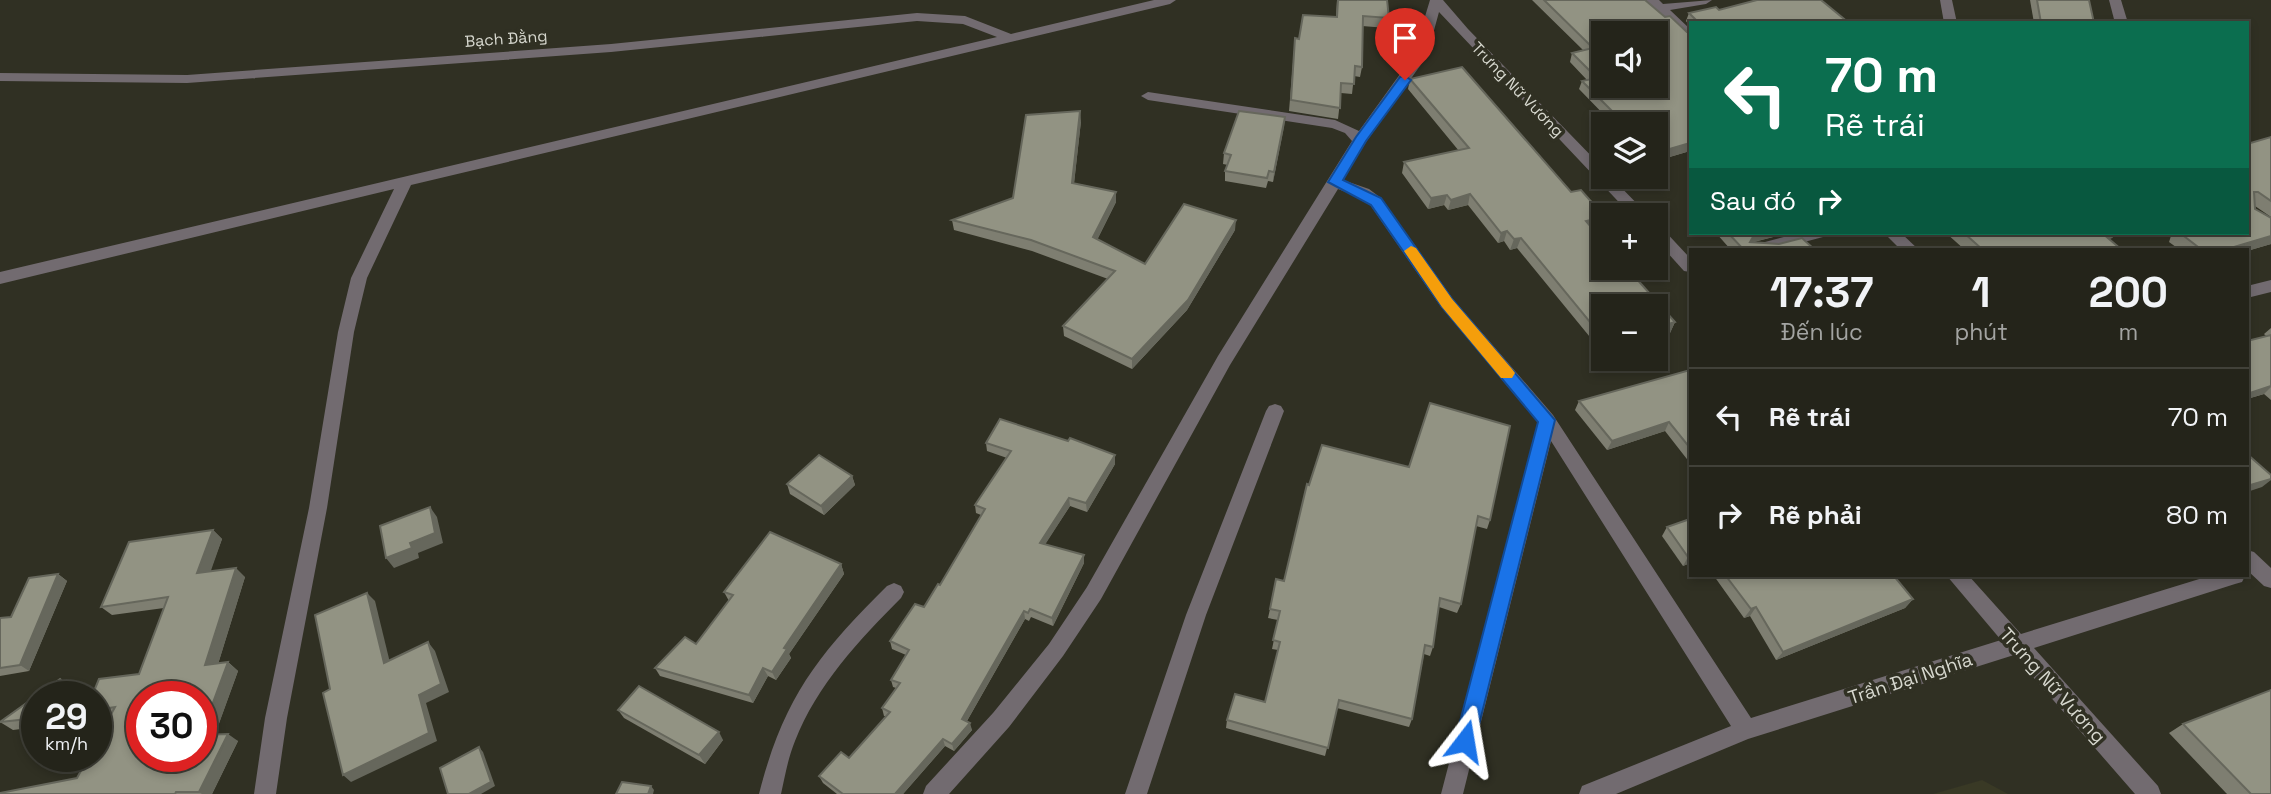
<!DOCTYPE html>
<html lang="vi">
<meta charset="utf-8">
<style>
:root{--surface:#24241a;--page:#2c2c23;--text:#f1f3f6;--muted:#a3a4a2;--line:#414139}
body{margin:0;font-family:"Space Grotesk",sans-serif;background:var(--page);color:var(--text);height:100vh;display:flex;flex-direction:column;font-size:26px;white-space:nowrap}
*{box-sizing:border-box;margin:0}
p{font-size:23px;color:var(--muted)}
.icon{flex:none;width:38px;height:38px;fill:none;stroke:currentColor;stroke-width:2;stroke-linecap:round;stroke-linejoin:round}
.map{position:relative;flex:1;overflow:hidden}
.drawer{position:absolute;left:1689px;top:248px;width:560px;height:329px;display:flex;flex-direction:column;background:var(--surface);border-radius:0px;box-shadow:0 4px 10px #0003,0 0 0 2px var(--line)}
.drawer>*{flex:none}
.banner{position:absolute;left:1689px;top:21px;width:560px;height:214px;border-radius:0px;box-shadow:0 4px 10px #0003,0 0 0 2px var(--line);background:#0b6e4f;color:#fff;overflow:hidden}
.fabs{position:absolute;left:1591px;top:21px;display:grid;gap:14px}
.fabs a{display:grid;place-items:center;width:77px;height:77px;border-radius:0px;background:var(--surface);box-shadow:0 4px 10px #0003,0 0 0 2px var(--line);font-size:35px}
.speed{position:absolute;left:21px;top:681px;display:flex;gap:14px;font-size:35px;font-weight:700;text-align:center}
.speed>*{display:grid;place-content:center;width:91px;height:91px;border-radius:50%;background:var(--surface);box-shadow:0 4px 10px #0003,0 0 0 2px var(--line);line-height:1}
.speed small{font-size:18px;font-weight:400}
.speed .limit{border:10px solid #d22;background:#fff;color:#111}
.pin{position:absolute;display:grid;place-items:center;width:60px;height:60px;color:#fff;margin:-72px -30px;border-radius:50% 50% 50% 0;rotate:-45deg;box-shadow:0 0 7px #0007}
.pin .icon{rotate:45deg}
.me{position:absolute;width:77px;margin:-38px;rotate:14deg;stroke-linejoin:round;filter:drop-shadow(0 0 5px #0008)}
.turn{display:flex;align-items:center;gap:24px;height:147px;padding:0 21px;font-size:32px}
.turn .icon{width:91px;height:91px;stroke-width:2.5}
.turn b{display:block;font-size:49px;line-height:60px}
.then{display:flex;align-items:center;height:66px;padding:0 21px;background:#0003;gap:14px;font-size:26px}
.eta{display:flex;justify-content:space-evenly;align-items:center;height:119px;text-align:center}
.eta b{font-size:42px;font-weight:700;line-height:49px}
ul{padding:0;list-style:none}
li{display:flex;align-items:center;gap:21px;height:98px;padding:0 21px;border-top:2px solid var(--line)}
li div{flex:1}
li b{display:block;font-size:26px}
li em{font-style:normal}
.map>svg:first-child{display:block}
.built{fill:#393925}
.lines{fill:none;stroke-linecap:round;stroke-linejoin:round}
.minor{fill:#726b70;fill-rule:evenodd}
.wall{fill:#7e7e71}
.shaded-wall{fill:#66675c}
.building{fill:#929383;stroke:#66675c;stroke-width:2;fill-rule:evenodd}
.route{fill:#1a73e8;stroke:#114b97;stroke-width:2}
.slow{fill:#f59e0b}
.labels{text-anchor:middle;stroke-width:7;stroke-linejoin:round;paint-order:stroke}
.far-street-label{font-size:16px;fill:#d6d7ce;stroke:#303023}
.street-label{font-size:19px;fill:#d6d7ce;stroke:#303023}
</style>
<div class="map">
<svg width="2271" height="794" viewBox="0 0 2271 794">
<rect width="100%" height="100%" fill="#303023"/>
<polygon class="built" points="1982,780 2008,794 1933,794"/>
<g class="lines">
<g class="minor">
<polygon points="1154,0 1176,0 1170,4 411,185 367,278 354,332 327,508 287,718 276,794 254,794 265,718 309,508 338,332 351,278 394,189 0,284 0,272 997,37 963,24 917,21 611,52 187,83 0,81 0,73 187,75 611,44 917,13 965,16 1011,34"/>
<polygon points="1430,0 1443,0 1468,29 1603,168 1603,177 1611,177 1648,215 1631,215 1439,12 1427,56 1366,142 1343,180 1369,189 1381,198 1453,299 1553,415 1751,718 2001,640 1947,576 1969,576 2021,634 2209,576 2245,576 2242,582 2235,584 2034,648 2158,786 2161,794 2135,794 2014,655 1748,739 1616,794 1579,794 1582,786 1731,726 1551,441 1463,794 1441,794 1538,421 1441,307 1371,206 1359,197 1338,189 1230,365 1101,599 1063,656 1009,727 949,794 923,794 926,786 993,713 1049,644 1087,587 1218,356 1352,141 1345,133 1332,128 1148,100 1141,96 1148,92 1335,120 1359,131 1413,56"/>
<polygon points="1646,0 1659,0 1663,4 1712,0 1706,4 1670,10 1690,29 1690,40 1685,39"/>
<polygon points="1940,0 1952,0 1957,23 1944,23"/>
<polygon points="2109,0 2121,0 2128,23 2115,23"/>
<polygon points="1656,226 1661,227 1690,258 1690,272 1684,271 1656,240"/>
<polygon points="1799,233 1825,233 1823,237 1774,250 1748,250 1750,246"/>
<polygon points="1884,233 1901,233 1919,250 1901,250"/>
<polygon points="2271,280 2271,292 2247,298 2247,286"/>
<polygon points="1275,404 1281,406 1284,411 1206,615 1147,794 1125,794 1186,615 1266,411 1269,406"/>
<polygon points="2247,550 2254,552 2271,568 2271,588 2264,586 2247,570"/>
<path d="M894,583L901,586L904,592L901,598C859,640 817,685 795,741C788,758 785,776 781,794H759C783,699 818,654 887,586Z"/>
</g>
</g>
<g class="wall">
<polygon points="1337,0 1387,0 1389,18 1387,28 1362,26 1362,67 1360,77 1354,76 1352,94 1341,93 1338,119 1289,111 1295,38 1299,39 1336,17"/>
<polygon points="1532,0 1645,0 1665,17 1687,32 1690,33 1690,151 1656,161 1656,124 1613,124 1579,89 1582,81 1587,80 1570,62 1572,53 1583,50"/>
<polygon points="2030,0 2089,0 2094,23 2034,23"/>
<polygon points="1719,10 1849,23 1690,23 1690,27 1686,21 1689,13"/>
<polygon points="1462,67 1571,192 1581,190 1603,215 1603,220 1600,227 1593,229 1603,241 1603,268 1627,268 1675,322 1670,333 1656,337 1656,306 1603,306 1603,353 1517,248 1510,250 1504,241 1498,243 1468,205 1448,210 1444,205 1428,209 1402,173 1404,162 1459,151 1408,89 1410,79"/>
<polygon points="1285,117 1273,182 1268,181 1266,188 1225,181 1225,171 1228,165 1223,164 1224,153"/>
<polygon points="1081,121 1074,183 1116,192 1116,202 1097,240 1145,264 1235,230 1187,310 1132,369 1064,336 1063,326 1108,279 1032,251 954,230 952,220 1013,198"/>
<polygon points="2271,137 2271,217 2255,206 2255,209 2271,244 2247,251 2180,250 2169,242 2172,233 2247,233 2247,144"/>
<polygon points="1716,233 1786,233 1785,234 1754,242 1815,250 1731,250"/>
<polygon points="1946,233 2116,233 2112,238 2109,239 2122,250 1965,250"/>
<polygon points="2271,328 2271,400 2264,394 2247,399 2247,341 2266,336 2264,334"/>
<polygon points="1690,370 1690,463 1665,431 1607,450 1575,410 1579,401"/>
<polygon points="986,443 1115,455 1115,464 1087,512 1070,506 1045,544 1084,555 1084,563 1053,626 1031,617 1029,621 1025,619 967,721 972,730 954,751 945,746 903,794 837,794 823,783 819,776 849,758 886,716 884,716 882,708 896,688 893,687 891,680 906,655 892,649 890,641 924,607 940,585 981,515 976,513 975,505 1007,458 987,451"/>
<polygon points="1322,445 1490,520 1487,529 1476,526 1461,604 1457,613 1439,607 1433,647 1430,656 1424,654 1412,719 1409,727 1337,708 1325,756 1226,728 1227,720 1265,702 1278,650 1272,649 1278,620 1268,618 1270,609 1284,581 1309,485"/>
<polygon points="852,476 855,485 824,515 790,494 787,484"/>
<polygon points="1690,519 1690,563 1683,566 1662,536 1667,527"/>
<polygon points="213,530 222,539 210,571 245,577 218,664 228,662 238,671 215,734 238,741 212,794 0,794 77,778 110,717 96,719 96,696 139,674 164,608 112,615 101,607"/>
<polygon points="841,564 844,574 789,654 791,658 776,680 768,676 753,703 660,676 655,668 696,644 729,601 724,592"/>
<polygon points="58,574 67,581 29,671 0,676 0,618 11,617"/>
<polygon points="1714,576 1894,576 1913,599 1905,608 1776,660 1750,616 1744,618"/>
<polygon points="60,679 72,688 80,696 37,696 37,727 13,730 0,722"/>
<polygon points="618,710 723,740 705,764 624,718"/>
<polygon points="2183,724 2271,794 2227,794 2169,733"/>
</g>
<g class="shaded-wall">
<polygon points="1080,111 1081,121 1073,193 1072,183"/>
<polygon points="1285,117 1284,127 1273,182 1274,172"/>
<polygon points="1690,143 1690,151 1656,161 1656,153"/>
<polygon points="1116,192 1116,202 1093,248 1093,237"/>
<polygon points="1470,194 1468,205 1448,210 1451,200"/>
<polygon points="1447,195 1444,205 1428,209 1431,198"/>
<polygon points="1603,217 1600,227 1582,231 1586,221"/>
<polygon points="1236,220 1235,230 1187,310 1132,369 1132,359"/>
<polygon points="1507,231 1504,241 1498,243 1501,233"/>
<polygon points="1761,233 1786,233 1785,234 1749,243 1754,235"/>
<polygon points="2101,233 2116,233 2112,238 2094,243"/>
<polygon points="2271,236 2271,244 2247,251 2224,250"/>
<polygon points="1521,238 1517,248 1510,250 1514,239"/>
<polygon points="1675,322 1670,333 1656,337 1656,328"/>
<polygon points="2271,386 2271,387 2264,394 2247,399 2247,394"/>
<polygon points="1669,422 1665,431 1607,450 1612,441"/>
<polygon points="1115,455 1115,464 1087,512 1086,503"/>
<polygon points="852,476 855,485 824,515 821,506"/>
<polygon points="2271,479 2271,480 2262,487 2247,492 2247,486"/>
<polygon points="1069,498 1070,506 1041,551 1040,543"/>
<polygon points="430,507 437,517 443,543 418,553 419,558 394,568 386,558 410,543"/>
<polygon points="213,530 222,539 207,582 197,573"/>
<polygon points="1084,555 1084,563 1053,626 1052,618"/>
<polygon points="1690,556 1690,563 1683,566 1688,557"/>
<polygon points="841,564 844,574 789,654 791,658 776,680 772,672 784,648"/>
<polygon points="236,568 245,577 215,674 205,665"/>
<polygon points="58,574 67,581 29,671 20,665"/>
<polygon points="367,593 375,601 392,671 384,663"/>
<polygon points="1913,599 1905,608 1776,660 1783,652"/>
<polygon points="1756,607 1750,616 1744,618 1751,609"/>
<polygon points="1024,611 1025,619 964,726 962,719"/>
<polygon points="428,642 435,651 449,692 426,703 437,741 351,782 343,775 419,695"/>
<polygon points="228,662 238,671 212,743 201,735"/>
<polygon points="763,668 768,676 753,703 749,695"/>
<polygon points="60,679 72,688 80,696 76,696"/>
<polygon points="970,723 972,730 954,751 952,744"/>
<polygon points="719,732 723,740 705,764 699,755"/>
<polygon points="228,734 238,741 212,794 202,794 199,792"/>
<polygon points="943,739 945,746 903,794 895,794"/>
<polygon points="479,747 483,752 495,786 481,794 469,794"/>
<polygon points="651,786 654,790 653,794 648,794"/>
</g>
<g class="building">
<polygon points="1338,0 1387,0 1389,18 1363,16 1362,67 1355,66 1354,84 1341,83 1340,108 1291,100 1295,38 1299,39 1303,15 1337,17"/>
<path d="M1544,0H1645L1665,17L1670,16L1687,32L1690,33V143L1656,153V124H1625L1582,81L1597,78L1572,53L1593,48ZM1603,33H1656V86H1603Z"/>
<polygon points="1757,0 1821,0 1849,23 1696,23 1696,20 1689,13 1716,7 1719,10"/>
<polygon points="2037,0 2089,0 2094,23 2041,23"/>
<polygon points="1462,67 1571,192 1581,190 1603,215 1603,217 1586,221 1603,241 1603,268 1627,268 1675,322 1656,328 1656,306 1603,306 1603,338 1521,238 1514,239 1507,231 1501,233 1470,194 1451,200 1447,195 1431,198 1404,162 1469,148 1410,79"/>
<polygon points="1080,111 1072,183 1116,192 1093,237 1145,264 1184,204 1236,220 1188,300 1132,359 1063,326 1115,271 1031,240 952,220 1013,198 1026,115"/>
<polygon points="1239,111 1285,117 1274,172 1269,171 1267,178 1225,171 1231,155 1224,153"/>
<polygon points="2271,137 2271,201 2258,192 2254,192 2255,209 2271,218 2271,236 2224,250 2202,250 2180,233 2247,233 2247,144"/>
<polygon points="1728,233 1761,233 1754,235 1750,242 1779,244 1802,238 1815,250 1744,250"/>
<polygon points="1964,233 2102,233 2122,250 1983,250"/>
<polygon points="2271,335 2271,386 2247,394 2247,341"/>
<polygon points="1690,370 1690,448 1669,422 1612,441 1579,401"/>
<polygon points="1430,403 1510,426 1490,520 1478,516 1461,604 1440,598 1433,647 1425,645 1412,719 1339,700 1328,748 1227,720 1235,694 1265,702 1280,642 1273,640 1280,611 1270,609 1276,579 1284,581 1307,484 1309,485 1322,445 1409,467"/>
<polygon points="1000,419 1068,441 1070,438 1115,455 1086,503 1069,498 1040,543 1084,555 1052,618 1030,609 1028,613 1024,611 962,719 970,723 952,744 943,739 895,794 843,794 819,776 841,752 849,758 890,712 882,708 900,683 891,680 909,650 890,641 915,604 924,607 938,584 940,585 985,509 975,505 1011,451 986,443"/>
<polygon points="2247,454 2271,475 2271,479 2247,486"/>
<polygon points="819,455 852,476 821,506 787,484"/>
<polygon points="430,507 435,533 410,543 412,548 386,558 380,526"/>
<polygon points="1690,519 1690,556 1688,557 1667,527"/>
<path d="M213,530L197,573L236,568L205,665L228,662L201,735L228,734L199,792H176L175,794H0V793L77,778L89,756H96V742L115,707L96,710V696H92L99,679L139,674L168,597L101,607L129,542ZM142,696H201V756H142Z"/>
<polygon points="770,532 841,564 784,648 787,649 772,672 763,668 749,695 655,668 685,637 696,644 733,595 724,592"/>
<polygon points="58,574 20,665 0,668 0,618 11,617 29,578"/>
<polygon points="1726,576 1894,576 1913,599 1783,652 1756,607 1751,609"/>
<polygon points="367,593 384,663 428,642 441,684 419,695 429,733 343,775 323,693 330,689 315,615"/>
<polygon points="60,679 76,696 37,696 37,718 0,722"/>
<polygon points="639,686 719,732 699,755 618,710"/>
<polygon points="2271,690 2271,794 2251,794 2183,724"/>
<polygon points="479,747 491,782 469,794 448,794 440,768"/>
<polygon points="622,782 651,786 648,794 616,794"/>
</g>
<polygon class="route" points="1405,76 1411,80 1366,141 1343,180 1381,198 1452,299 1555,420 1475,741 1472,747 1465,750 1458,747 1455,741 1538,422 1442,307 1371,205 1328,182 1356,137 1400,77"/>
<polygon class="slow" points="1411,246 1416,248 1452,299 1512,369 1515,373 1512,378 1501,378 1442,307 1404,251"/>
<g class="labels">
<g class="far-street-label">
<text transform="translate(506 38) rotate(-4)" y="6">Bạch Đằng</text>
<text transform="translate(1518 89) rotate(46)" y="6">Trưng Nữ Vương</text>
</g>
<g class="street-label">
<text transform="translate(1910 678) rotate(-18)" y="7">Trần Đại Nghĩa</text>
<text transform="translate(2053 685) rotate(48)" y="7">Trưng Nữ Vương</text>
</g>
</g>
</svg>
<div class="fabs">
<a><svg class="icon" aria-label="sound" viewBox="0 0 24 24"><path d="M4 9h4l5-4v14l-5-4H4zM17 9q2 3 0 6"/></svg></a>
<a><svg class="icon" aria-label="layers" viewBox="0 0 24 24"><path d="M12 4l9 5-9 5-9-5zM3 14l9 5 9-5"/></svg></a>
<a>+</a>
<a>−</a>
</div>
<div class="speed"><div>29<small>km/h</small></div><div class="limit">30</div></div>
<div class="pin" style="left:1405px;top:80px;background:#d93025"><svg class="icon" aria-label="arrive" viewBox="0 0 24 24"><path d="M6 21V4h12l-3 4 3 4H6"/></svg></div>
<svg class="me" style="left:1465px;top:741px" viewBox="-20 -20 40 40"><path d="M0-17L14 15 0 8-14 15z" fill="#1a73e8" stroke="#fff" stroke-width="4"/></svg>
<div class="banner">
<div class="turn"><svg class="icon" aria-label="left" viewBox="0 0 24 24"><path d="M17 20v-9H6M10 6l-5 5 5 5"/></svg><div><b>70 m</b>Rẽ trái</div></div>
<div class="then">Sau đó<svg class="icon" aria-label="right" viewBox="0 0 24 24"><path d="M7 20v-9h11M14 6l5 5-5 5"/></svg></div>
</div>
<section class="drawer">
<div class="eta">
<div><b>17:37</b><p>Đến lúc</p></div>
<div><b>1</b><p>phút</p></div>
<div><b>200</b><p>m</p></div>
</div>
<ul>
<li><svg class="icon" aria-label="left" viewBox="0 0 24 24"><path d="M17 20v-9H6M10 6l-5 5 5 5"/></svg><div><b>Rẽ trái</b></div><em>70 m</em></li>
<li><svg class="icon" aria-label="right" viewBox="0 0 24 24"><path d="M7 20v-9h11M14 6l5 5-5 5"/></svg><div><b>Rẽ phải</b></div><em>80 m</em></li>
</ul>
</section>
</div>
